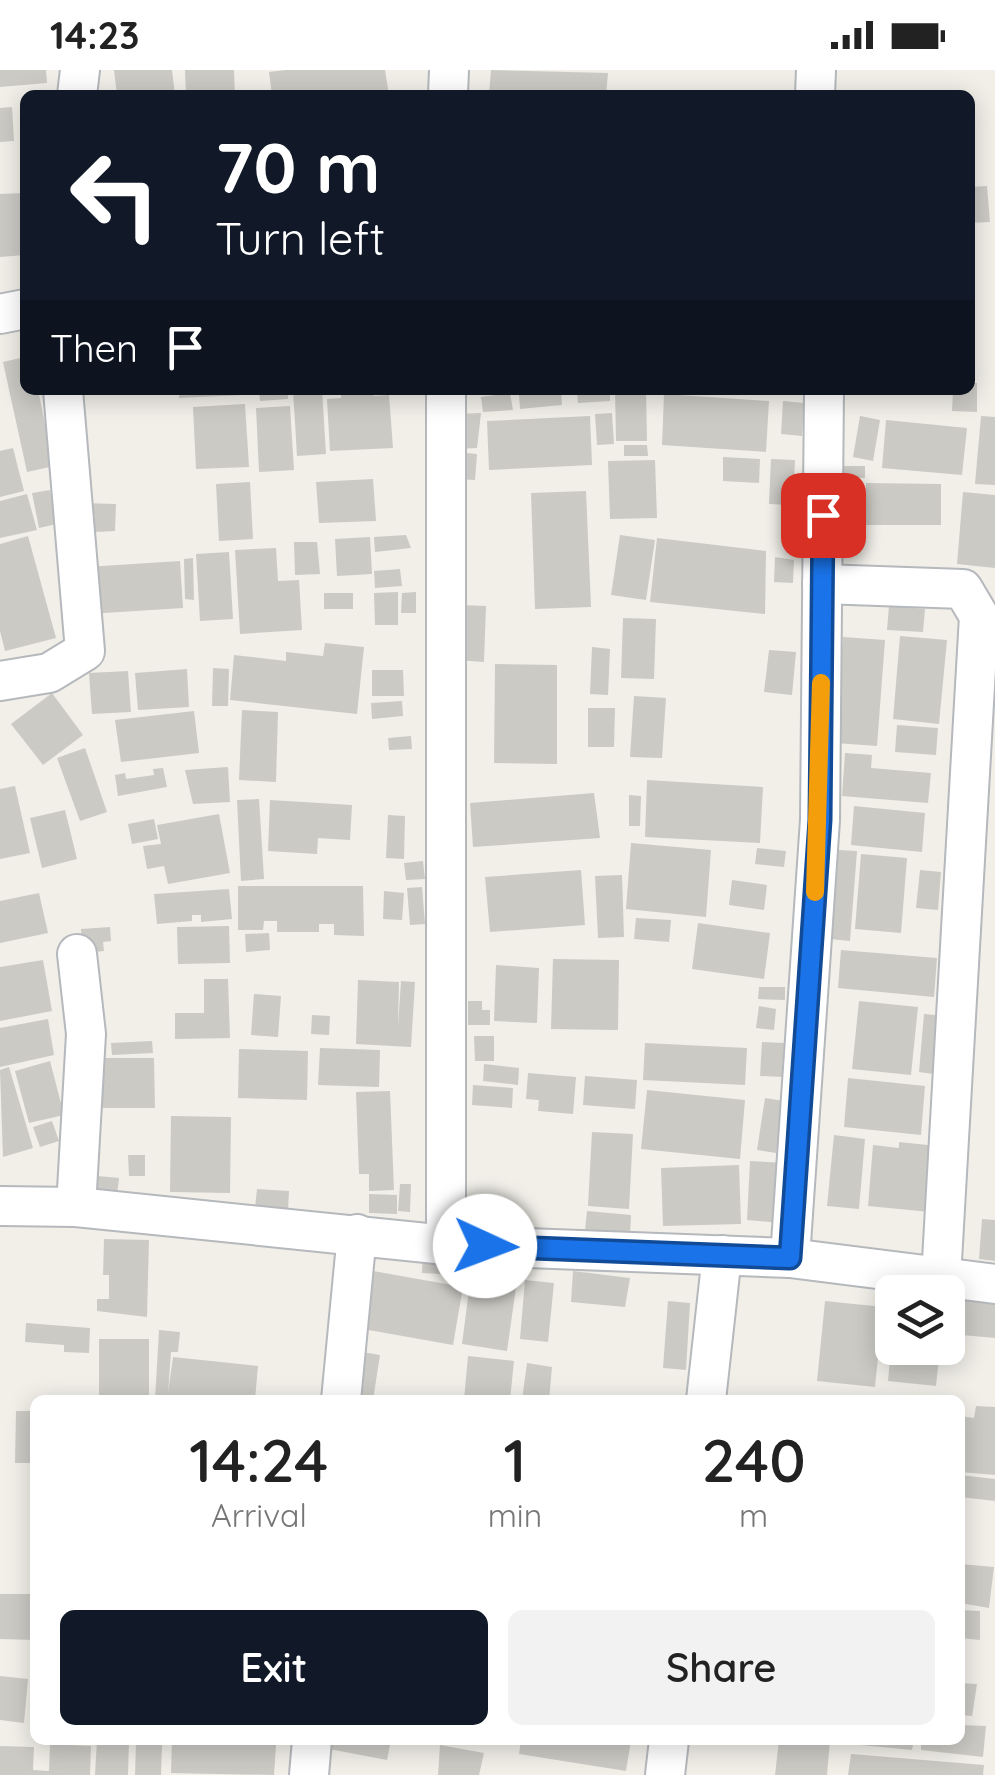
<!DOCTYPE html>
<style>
:root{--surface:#fff;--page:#f2f2f2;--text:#222;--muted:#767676;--accent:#111827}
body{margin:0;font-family:Quicksand,sans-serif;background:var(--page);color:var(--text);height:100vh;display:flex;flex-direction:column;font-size:38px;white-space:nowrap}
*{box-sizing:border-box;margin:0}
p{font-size:32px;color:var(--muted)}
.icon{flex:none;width:55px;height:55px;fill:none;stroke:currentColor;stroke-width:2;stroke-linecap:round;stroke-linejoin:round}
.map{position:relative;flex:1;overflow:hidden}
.side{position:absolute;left:30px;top:1325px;width:935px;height:350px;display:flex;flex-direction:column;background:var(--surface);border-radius:15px;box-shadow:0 5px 25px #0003}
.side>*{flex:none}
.guide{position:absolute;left:20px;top:20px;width:955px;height:305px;border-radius:15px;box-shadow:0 5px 25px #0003;background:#111827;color:#fff;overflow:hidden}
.controls{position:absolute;left:875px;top:1205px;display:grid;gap:20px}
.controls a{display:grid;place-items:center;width:90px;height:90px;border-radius:15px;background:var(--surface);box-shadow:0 5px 25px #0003;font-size:50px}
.pin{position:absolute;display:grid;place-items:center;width:85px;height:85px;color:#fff;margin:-42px;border-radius:20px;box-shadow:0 5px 15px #0006}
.me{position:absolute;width:110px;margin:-55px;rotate:92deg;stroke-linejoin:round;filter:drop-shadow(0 0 8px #0008)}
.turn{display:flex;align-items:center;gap:35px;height:210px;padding:0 30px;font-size:45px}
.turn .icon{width:130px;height:130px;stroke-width:2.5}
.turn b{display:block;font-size:70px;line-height:85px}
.then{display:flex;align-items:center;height:95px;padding:0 30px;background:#0003;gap:20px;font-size:38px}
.eta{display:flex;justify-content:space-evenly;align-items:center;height:170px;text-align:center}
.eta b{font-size:60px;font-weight:600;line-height:70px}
.cta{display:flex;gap:20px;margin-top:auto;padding:20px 30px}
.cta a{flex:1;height:115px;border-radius:15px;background:var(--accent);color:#fff;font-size:40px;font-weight:600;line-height:115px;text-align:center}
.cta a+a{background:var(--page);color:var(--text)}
.status{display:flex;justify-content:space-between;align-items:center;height:70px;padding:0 50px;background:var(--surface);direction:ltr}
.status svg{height:28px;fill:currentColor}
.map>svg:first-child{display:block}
.building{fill:#cccac5}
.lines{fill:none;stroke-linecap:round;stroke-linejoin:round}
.minor-casing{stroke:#b5b8bc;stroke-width:42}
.minor{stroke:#fff;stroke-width:38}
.route-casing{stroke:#114b97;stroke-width:25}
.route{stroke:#1a73e8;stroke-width:18}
.slow{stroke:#f59e0b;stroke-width:18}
</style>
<div class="status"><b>14:23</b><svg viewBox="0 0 49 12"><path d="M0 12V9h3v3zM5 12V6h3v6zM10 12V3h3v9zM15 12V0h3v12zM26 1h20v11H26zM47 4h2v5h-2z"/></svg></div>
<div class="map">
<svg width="995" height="1705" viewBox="0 0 995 1705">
<rect width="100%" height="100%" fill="#f1efe8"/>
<g class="building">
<polygon points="0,0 46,0 47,13 0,17"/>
<polygon points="114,0 172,0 175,25 117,25"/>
<polygon points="185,0 234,0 235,25 186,25"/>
<polygon points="286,0 385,0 389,25 272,25 269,2"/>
<polygon points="491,0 608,3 606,25 489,25"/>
<polygon points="12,37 14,71 0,72 0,38"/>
<polygon points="987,116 990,152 970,153 970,117"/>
<polygon points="25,123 25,185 0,187 0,124"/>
<polygon points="25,287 25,320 38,320 54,396 27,402 3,292"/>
<polygon points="970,313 977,313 977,342 952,341 953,320 970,320"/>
<polygon points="179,320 243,320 243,325 179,328"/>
<polygon points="259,320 288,320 288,329 260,331"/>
<polygon points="293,320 322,320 326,384 297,386"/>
<polygon points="341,320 373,320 374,326 389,325 393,378 330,381 327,329 341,328"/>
<polygon points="561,320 562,335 520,339 519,324"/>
<polygon points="577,320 610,320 610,331 578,333"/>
<polygon points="615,320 646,320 647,371 616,371"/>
<polygon points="510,323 513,340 483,342 481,327"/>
<polygon points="664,324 769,331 766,382 662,375"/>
<polygon points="783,331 804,333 802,366 781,364"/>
<polygon points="245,334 249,397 196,399 193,337"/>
<polygon points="290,336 294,400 259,402 256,338"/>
<polygon points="481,343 477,378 455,379 458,344"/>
<polygon points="612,343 614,374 597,375 595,344"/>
<polygon points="590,346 592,395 489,400 487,351"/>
<polygon points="860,346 880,350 873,391 853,387"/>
<polygon points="981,346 995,347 995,415 975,414"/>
<polygon points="886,350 967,358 962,405 882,398"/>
<polygon points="624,375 647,375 648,386 624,386"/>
<polygon points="13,378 24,421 0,427 0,381"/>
<polygon points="456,382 477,384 475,410 455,409"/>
<polygon points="723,387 760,389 759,413 723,411"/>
<polygon points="771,389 795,390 793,435 769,434"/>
<polygon points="655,390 657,448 610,449 608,391"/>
<rect x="843" y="396" width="22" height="12"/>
<polygon points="373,409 376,451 319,453 316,412"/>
<polygon points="250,412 253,469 219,471 216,414"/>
<polygon points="866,413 941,414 941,455 866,455"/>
<polygon points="844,414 860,414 860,455 844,454"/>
<polygon points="50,420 57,454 39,458 32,423"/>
<polygon points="586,421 591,537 535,539 531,423"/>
<polygon points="963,422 995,425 995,498 957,494"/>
<polygon points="27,424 37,460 0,468 0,431"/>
<polygon points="81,433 116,434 115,461 95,462 95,445 81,445"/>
<polygon points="406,465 411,478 375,482 374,467"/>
<polygon points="620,465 655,470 646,530 611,525"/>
<polygon points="28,466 56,568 5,581 0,561 0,474"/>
<polygon points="370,467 372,504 337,506 335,469"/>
<polygon points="657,468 766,481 765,544 650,532"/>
<polygon points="294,472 317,472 320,504 295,505"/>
<polygon points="276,478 278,511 299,510 302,560 240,564 235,480"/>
<polygon points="229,482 233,549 200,551 196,484"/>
<polygon points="775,487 794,490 793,513 774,512"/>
<polygon points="193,488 194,530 185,529 184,489"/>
<polygon points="180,491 183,538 89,544 86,497"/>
<polygon points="400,499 402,516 375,518 374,501"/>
<polygon points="398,522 398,555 375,555 374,523"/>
<polygon points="416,522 416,543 401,543 402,523"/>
<rect x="324" y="523" width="29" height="16"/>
<polygon points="459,535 486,536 484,592 457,590"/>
<polygon points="889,536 925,539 923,562 887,560"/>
<polygon points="623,548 656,549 654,609 621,608"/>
<polygon points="900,566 947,570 939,654 893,649"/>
<polygon points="843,567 885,570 877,676 835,673"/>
<polygon points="325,573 364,577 357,644 230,630 234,585 286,591 286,582 323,586"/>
<polygon points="592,577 610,579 608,625 590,624"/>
<polygon points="769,580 796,582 792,625 764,622"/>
<polygon points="495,594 557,595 557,694 494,693"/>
<polygon points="213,598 229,599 228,636 212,636"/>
<polygon points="187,599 189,637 138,640 135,603"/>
<polygon points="372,600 403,600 404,626 372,626"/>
<polygon points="128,601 131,642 92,644 89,603"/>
<polygon points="52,623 83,665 43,695 11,654"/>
<polygon points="634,626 666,628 662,688 630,687"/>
<polygon points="402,631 403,646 372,649 371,633"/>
<polygon points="588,638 615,638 614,677 588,677"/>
<polygon points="242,640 278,642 276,712 239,710"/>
<polygon points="194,641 199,683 121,692 115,650"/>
<polygon points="897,655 938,658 936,685 895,682"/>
<polygon points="411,666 412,679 389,680 388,668"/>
<polygon points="85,678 107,742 80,751 57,688"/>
<polygon points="845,683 872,685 871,698 931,703 928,733 842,726"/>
<polygon points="228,697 230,732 193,734 185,700"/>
<polygon points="163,698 167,717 118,726 115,705 125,703 126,709 154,705 153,699"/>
<polygon points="647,710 763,717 760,773 645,767"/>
<polygon points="15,716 30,783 0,789 0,719"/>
<polygon points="594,723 600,768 473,777 470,733"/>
<polygon points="629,725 641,726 640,756 629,756"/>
<polygon points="259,729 264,809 241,811 237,730"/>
<polygon points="270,730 352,735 350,770 318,768 317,784 268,781"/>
<polygon points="854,736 925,743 922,782 851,775"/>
<polygon points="65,740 77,789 42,798 30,748"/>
<polygon points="219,744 230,803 168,814 164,796 147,799 143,776 161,774 157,755"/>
<polygon points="388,745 405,746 404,789 386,788"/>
<polygon points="154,749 158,769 132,774 128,754"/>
<polygon points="631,773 711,780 706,847 626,839"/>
<polygon points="757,778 786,781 784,797 755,794"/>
<polygon points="838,780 857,781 850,871 830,869"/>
<polygon points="861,784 907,788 901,863 855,859"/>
<polygon points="423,791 425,809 406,810 404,793"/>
<polygon points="581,800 585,855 490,862 485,807"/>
<polygon points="920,800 941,802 938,840 916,838"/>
<polygon points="622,805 624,867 598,868 595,806"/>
<polygon points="732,810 767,815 764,840 729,835"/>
<polygon points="238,816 363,816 364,866 334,865 334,854 319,854 319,862 277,862 277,851 264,851 263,860 238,860"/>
<polygon points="422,817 425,854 410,855 407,818"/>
<polygon points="229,819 232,849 201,852 201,845 192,845 192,851 157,854 154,824"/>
<polygon points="384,821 404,823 402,850 383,849"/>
<polygon points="39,823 48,863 0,873 0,831"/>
<polygon points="636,848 671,850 669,872 634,869"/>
<polygon points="698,853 770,863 764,909 692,899"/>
<polygon points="229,856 230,893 178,894 177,857"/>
<polygon points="110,857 111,871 103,872 104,881 83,883 81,859"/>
<polygon points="269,863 270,880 246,882 245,864"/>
<polygon points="841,880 937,888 934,927 838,918"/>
<polygon points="553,889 619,890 618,960 551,959"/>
<polygon points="43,890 52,941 0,951 0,897"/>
<polygon points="496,895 539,898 537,953 494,951"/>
<polygon points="204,909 228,909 230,968 175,969 175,943 204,943"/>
<polygon points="358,910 399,912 398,957 401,911 415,912 411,977 356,974"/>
<polygon points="759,917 785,917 785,930 758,929"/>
<polygon points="254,924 281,926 278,967 251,965"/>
<polygon points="468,931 482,931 482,940 490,940 490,955 468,955"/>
<polygon points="859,931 918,937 911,1005 852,999"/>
<polygon points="759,936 776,939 774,960 756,958"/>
<polygon points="924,944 946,946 940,1005 919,1002"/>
<polygon points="312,945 330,946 329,965 311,964"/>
<polygon points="48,949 54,985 0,997 0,958"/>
<polygon points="474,966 494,966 494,991 475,991"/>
<polygon points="152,971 153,983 112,985 111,973"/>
<polygon points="762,972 784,973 782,1007 760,1006"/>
<polygon points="645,973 747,978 745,1015 643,1010"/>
<polygon points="320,978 380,980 379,1017 318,1015"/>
<polygon points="239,979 308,981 307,1030 238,1028"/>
<polygon points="89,988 154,988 155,1038 90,1038"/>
<polygon points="50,991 64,1045 29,1053 15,1001"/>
<polygon points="484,994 519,998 518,1015 483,1011"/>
<polygon points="9,997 33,1078 3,1087 0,1000"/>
<polygon points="528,1003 576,1007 573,1044 538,1041 539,1030 526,1029"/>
<polygon points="585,1006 637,1010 635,1039 583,1035"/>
<polygon points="848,1008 925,1016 921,1065 844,1057"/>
<polygon points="473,1015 513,1018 512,1038 472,1035"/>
<polygon points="647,1020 745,1030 740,1089 641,1079"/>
<polygon points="390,1021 394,1120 369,1121 369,1104 359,1104 356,1022"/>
<polygon points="765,1028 784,1031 776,1083 757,1080"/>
<polygon points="171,1046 231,1047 230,1123 170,1122"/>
<polygon points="52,1051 59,1071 40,1077 33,1057"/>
<polygon points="592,1062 633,1064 629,1139 588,1136"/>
<polygon points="834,1065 865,1069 859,1139 827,1136"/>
<polygon points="899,1072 937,1076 930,1142 868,1136 873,1075 899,1078"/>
<polygon points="128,1085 145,1085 145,1106 129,1106"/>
<polygon points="750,1091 786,1093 782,1153 747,1150"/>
<polygon points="739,1095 741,1154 663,1156 661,1098"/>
<polygon points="98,1106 119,1108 117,1126 96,1124"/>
<polygon points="400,1114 411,1114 410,1142 398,1141"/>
<polygon points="257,1119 289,1121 288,1140 255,1138"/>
<polygon points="369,1124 397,1125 397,1144 369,1143"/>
<polygon points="587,1141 631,1145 630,1165 585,1161"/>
<polygon points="982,1149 995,1150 995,1191 979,1189"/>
<polygon points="104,1169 149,1170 147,1247 97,1241 97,1229 109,1229 109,1205 103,1205"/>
<polygon points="423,1181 464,1183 460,1205 422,1203"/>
<polygon points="472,1197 518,1203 507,1281 462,1274"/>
<polygon points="373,1201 463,1217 453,1275 363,1259"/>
<polygon points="573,1201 630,1208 625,1237 571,1232"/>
<polygon points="525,1210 554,1213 548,1272 520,1269"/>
<polygon points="954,1226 995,1230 995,1268 951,1264"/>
<polygon points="668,1231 690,1233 686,1300 663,1298"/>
<polygon points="825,1231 883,1237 875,1317 817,1311"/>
<polygon points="26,1253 90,1258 89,1283 64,1282 64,1275 25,1272"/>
<polygon points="159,1260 180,1262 178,1282 171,1282 168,1323 173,1287 258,1296 255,1330 155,1330"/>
<rect x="99" y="1269" width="50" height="61"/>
<polygon points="891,1278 940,1278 936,1316 888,1311"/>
<polygon points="350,1280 380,1285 373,1330 346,1330"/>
<polygon points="468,1286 514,1291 510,1330 464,1330"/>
<polygon points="527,1293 552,1297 549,1330 522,1330"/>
<polygon points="976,1336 995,1337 995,1405 960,1402 960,1346 974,1348"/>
<polygon points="16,1341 35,1341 35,1393 15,1393"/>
<polygon points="960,1405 995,1409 995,1431 960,1427"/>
<polygon points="960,1494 994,1497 989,1538 960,1533"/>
<polygon points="0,1524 35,1524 35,1570 0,1569"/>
<polygon points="960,1540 980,1541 980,1570 960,1568"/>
<polygon points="0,1606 28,1609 24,1653 0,1650"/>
<polygon points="960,1613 977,1614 972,1646 960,1645"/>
<polygon points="960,1655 986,1656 983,1687 921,1680 921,1670 960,1670"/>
<polygon points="97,1670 129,1670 128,1705 95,1705"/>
<polygon points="172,1670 276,1675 274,1705 171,1703"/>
<polygon points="331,1670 391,1670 387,1690 329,1679"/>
<polygon points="521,1670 631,1670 626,1701 519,1684"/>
<polygon points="779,1670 830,1670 827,1705 775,1705"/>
<polygon points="860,1670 914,1670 912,1680 860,1675"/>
<polygon points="50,1674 91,1676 90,1705 0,1705 0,1676 34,1677 33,1700 49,1701"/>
<polygon points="136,1674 162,1675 161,1705 135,1705"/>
<polygon points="440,1675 484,1683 479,1705 438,1705"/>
<polygon points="851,1684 984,1695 983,1705 848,1705"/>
</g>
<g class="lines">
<g class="minor-casing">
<g id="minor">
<polyline points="77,25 80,0"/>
<polyline points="448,25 449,0"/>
<polyline points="815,25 816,0"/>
<polyline points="0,244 25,239"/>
<polyline points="446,320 446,1175"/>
<polyline points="822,514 963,519 979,546 941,1208"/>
<polyline points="0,611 49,603 85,581 63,320"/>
<polyline points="0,1136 76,1137 446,1175 790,1188 995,1214"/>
<polyline points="76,1137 86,964 77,884"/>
<polyline points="790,1188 820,750 824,320"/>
<polyline points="341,1330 357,1164"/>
<polyline points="706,1330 722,1185"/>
<polyline points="309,1705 312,1670"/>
<polyline points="665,1705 669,1670"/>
</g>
</g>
<use href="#minor" class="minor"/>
</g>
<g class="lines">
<g class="route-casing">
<polyline id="route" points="485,1176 790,1188 820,750 823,445"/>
</g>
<use href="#route" class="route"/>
<polyline class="slow" points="815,822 821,613"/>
</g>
</svg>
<div class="controls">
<a><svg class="icon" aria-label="layers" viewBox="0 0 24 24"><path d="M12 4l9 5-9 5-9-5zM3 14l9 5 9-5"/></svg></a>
</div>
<div class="pin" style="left:823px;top:445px;background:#d93025"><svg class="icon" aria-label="arrive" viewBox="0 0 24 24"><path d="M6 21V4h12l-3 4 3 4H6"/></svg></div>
<svg class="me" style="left:485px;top:1176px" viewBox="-20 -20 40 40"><circle r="19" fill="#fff"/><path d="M0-13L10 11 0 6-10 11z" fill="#1a73e8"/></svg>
<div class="guide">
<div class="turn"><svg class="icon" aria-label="left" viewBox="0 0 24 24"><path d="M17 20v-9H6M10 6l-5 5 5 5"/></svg><div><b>70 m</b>Turn left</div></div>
<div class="then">Then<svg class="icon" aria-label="arrive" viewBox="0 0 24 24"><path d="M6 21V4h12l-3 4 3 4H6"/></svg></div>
</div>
<section class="side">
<div class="eta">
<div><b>14:24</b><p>Arrival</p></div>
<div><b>1</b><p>min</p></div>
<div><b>240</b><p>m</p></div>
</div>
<div class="cta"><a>Exit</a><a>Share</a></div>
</section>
</div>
